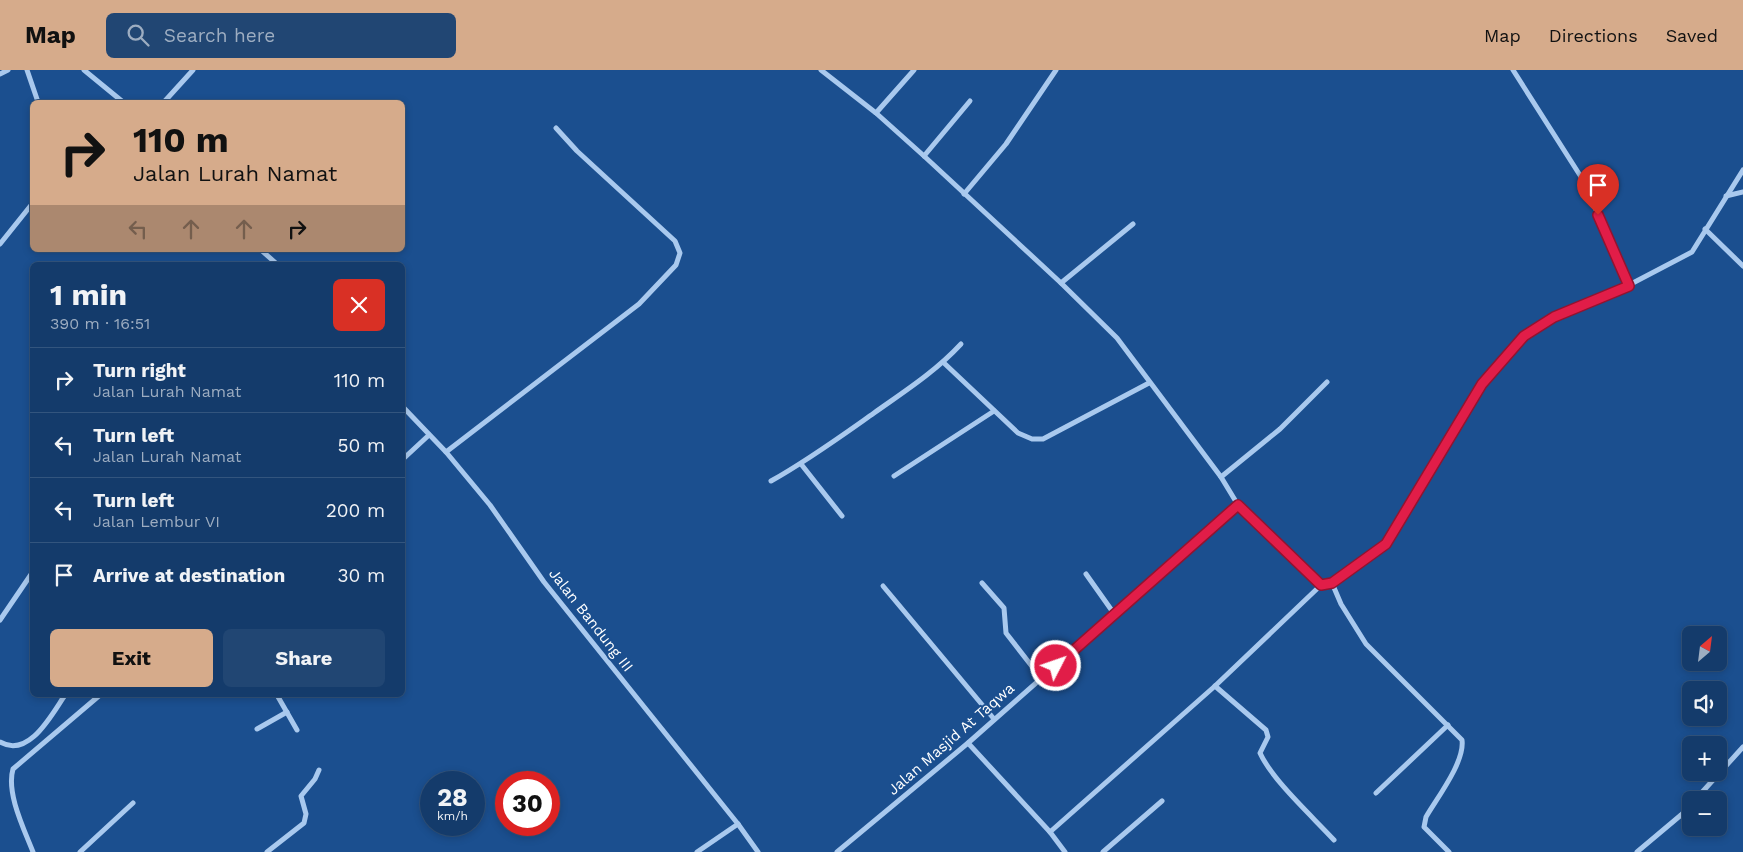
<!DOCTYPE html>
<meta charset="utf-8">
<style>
:root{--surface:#143b6b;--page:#214673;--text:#f1f3f6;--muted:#9dadc1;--line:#33557e;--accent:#d6ab8b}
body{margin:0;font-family:"Work Sans",sans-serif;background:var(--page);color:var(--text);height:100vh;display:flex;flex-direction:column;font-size:19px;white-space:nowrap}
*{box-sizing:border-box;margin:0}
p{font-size:16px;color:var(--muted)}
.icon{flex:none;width:28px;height:28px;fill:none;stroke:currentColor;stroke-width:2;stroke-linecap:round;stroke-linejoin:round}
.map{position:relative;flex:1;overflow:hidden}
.sheet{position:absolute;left:30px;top:192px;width:375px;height:435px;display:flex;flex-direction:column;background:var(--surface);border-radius:8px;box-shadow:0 2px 8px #0003,0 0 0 1px var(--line)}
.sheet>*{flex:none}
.top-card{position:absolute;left:30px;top:30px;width:375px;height:152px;border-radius:8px;box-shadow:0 2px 8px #0003,0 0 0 1px var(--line);background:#d6ab8b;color:#111;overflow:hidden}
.needle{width:32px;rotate:28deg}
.fabs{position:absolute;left:1682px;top:556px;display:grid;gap:10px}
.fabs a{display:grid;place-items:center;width:45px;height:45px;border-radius:8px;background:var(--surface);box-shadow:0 2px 8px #0003,0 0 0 1px var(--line);font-size:25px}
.speed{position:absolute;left:420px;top:701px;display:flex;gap:10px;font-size:25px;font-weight:700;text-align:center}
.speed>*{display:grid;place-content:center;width:65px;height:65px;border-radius:50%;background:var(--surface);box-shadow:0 2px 8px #0003,0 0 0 1px var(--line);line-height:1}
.speed small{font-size:12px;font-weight:400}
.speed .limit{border:8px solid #d22;background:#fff;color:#111}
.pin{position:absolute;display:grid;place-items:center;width:42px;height:42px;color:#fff;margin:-51px -21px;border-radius:50% 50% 50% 0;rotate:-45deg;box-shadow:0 0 5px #0007}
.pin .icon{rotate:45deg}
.me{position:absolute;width:55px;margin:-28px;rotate:49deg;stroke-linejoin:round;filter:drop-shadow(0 0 4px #0008)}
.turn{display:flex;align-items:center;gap:18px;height:105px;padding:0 20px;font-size:22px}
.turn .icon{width:65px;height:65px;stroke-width:2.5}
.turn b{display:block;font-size:35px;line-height:42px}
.lanes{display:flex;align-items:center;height:48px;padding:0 20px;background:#0003;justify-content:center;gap:25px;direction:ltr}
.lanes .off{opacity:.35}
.round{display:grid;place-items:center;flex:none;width:52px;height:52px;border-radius:8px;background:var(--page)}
.summary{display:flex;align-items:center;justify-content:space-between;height:85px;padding:0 20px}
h1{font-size:30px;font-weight:700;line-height:38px}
.button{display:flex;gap:10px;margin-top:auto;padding:10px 20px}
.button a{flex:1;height:58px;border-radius:8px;background:var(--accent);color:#111;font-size:20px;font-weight:700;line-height:58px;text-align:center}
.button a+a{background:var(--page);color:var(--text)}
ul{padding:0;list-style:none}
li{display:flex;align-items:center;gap:15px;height:65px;padding:0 20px;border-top:1px solid var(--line)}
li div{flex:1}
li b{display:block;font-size:19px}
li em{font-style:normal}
header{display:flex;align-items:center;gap:30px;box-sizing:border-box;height:70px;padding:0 25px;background:var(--accent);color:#111}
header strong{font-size:24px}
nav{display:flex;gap:28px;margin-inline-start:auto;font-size:18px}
.search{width:350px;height:45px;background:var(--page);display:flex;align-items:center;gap:12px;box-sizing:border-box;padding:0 18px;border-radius:8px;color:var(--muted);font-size:19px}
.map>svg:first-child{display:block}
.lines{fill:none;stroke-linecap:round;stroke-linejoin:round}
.street{stroke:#a9c9ee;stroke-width:5}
.route-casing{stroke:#92132f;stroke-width:12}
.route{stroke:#e11d48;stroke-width:9}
.labels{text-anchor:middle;stroke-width:4;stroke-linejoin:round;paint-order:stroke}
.street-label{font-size:15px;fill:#fff;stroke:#1b4f8f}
</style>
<header>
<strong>Map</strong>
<div class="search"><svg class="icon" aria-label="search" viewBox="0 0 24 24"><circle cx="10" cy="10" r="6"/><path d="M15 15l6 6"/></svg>Search here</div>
<nav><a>Map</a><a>Directions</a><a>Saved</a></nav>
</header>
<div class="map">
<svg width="1743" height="782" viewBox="0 0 1743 782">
<rect width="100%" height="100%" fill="#1b4f8f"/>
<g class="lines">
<g class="street">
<polyline points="27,0 38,32"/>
<polyline points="84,0 123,32"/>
<polyline points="821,0 876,43 924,86 1061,213 1117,268 1221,407 1238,435 1321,515 1332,513 1386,474 1482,314 1524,266 1554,247 1629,215 1692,182 1743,100"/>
<polyline points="1513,0 1583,110 1629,215"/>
<polyline points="0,4 8,0"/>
<polyline points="164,32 193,0"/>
<polyline points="876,43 914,0"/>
<polyline points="924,86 970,31"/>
<polyline points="964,124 1006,74 1056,0"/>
<polyline points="1726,126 1743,122"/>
<polyline points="1705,159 1743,196"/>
<polyline points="0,174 32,134"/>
<polyline points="261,180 278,195"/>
<polyline points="1061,213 1133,154"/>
<polyline points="944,293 1018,363 1032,369 1043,369 1149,313"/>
<polyline points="402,336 446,382 490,435 544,512 738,754 758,782"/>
<polyline points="446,382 639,234 676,195 680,183 675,171 577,81 556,58"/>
<polyline points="402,390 429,365"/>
<polyline points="801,394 842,446"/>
<polyline points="894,406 994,341"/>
<polyline points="1221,407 1280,359 1327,312"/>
<path d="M771,411C807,391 840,367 874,343C905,321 935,302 961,274"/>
<polyline points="1086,504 1115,545"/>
<polyline points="982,513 1004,538 1006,563 1041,608"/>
<path d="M1332,513L1341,534L1366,574L1462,670C1465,692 1437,728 1426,747L1424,757L1449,782"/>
<polyline points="883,516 994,649"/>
<polyline points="0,550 32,503"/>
<path d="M1215,616L1266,660L1268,667L1260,683C1273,711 1312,746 1334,770"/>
<polyline points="277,625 297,660"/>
<polyline points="257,659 287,642"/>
<path d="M0,672C29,689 52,644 65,625"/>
<polyline points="968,673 1050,762 1065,782"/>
<polyline points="1376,723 1448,655"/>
<polyline points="1695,730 1743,677"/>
<polyline points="1050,762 1215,616 1321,515"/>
<path d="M33,782C24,759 6,723 13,699L100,625"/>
<polyline points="80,782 133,733"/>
<polyline points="267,782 304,753 306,744 301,726 315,709 319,700"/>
<polyline points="697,782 738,754"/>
<polyline points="837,782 968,673 1238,435"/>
<polyline points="1103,782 1162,731"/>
<polyline points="1637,782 1681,745 1691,735"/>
</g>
</g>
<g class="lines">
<g class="route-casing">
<polyline id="route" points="1056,596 1238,435 1321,515 1332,513 1386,474 1482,314 1524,266 1554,247 1629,216 1598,145"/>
</g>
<use href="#route" class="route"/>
</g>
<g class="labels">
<g class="street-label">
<text transform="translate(591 550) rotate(52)" y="5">Jalan Bandung III</text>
<text transform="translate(951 669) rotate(-41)" y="5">Jalan Masjid At Taqwa</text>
</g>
</g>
</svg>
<div class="fabs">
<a><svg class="needle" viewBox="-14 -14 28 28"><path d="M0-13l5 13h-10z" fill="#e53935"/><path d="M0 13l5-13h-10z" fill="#9dadc1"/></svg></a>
<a><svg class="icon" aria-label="sound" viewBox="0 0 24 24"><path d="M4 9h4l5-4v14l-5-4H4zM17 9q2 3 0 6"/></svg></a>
<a>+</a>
<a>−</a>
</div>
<div class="speed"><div>28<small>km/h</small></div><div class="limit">30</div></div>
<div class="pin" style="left:1598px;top:145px;background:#d93025"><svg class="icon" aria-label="arrive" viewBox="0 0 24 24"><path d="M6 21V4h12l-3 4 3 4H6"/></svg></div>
<svg class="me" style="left:1056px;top:596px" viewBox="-20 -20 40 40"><circle r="17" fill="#e11d48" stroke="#fff" stroke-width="3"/><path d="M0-11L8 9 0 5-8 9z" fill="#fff"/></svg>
<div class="top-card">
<div class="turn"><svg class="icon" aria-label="right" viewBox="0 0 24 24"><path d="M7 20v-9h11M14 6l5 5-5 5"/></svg><div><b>110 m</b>Jalan Lurah Namat</div></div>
<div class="lanes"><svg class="icon off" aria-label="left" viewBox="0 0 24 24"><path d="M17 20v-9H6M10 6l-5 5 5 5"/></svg><svg class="icon off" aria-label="ahead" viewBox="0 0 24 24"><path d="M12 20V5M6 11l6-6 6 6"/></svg><svg class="icon off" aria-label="ahead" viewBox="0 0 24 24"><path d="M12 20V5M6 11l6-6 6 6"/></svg><svg class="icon" aria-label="right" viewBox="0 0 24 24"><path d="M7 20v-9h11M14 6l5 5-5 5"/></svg></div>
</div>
<section class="sheet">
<div class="summary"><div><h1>1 min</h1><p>390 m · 16:51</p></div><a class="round" style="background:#d93025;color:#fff"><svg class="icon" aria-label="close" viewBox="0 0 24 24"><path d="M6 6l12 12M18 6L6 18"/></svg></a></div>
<ul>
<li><svg class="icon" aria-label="right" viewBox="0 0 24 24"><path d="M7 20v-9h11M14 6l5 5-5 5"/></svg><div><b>Turn right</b><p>Jalan Lurah Namat</p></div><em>110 m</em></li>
<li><svg class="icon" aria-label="left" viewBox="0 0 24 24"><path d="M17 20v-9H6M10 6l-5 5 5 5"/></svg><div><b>Turn left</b><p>Jalan Lurah Namat</p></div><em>50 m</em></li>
<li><svg class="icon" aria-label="left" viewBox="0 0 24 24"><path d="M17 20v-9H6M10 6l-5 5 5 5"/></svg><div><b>Turn left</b><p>Jalan Lembur VI</p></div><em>200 m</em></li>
<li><svg class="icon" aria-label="arrive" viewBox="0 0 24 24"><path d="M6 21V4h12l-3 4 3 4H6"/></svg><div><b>Arrive at destination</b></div><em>30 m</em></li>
</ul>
<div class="button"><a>Exit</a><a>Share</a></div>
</section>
</div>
